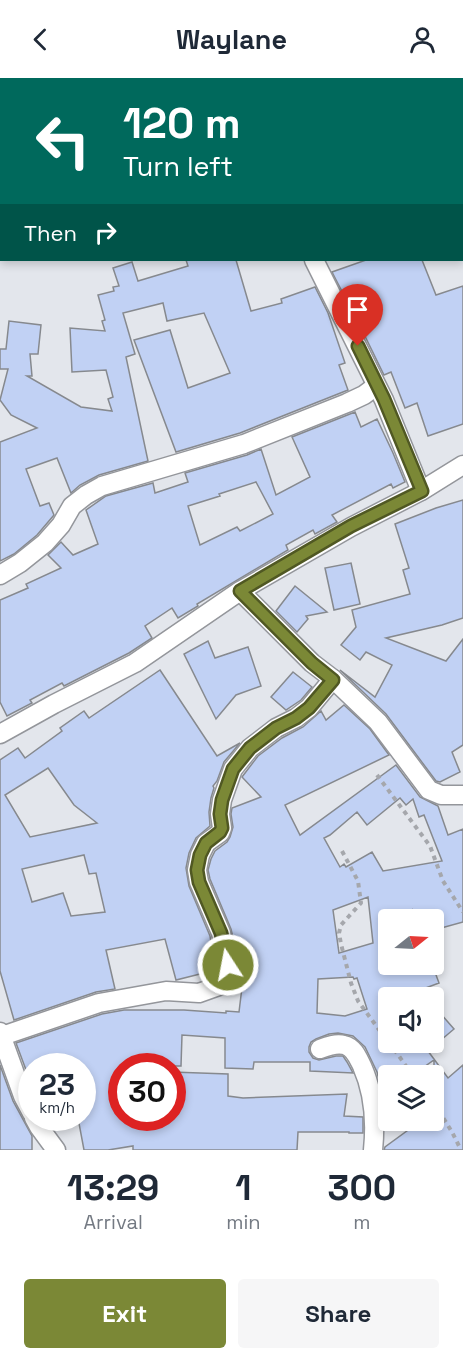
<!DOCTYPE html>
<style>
:root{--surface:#fff;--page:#f6f6f7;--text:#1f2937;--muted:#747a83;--accent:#7b8836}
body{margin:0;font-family:"Space Grotesk",sans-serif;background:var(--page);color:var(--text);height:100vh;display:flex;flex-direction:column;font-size:22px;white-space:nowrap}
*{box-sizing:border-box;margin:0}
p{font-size:20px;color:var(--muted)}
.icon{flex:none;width:33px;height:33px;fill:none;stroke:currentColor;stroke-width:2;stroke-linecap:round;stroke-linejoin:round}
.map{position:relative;height:1072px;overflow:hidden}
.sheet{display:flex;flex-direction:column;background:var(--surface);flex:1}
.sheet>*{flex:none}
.guide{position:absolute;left:0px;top:0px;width:464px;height:183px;box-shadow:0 3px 9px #0003;background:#00695c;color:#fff;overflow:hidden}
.needle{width:39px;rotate:72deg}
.controls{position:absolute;left:378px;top:831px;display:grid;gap:12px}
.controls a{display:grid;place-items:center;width:66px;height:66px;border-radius:6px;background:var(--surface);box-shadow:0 3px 9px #0003;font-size:30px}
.speed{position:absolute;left:18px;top:975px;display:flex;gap:12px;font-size:30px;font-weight:700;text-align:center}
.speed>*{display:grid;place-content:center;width:78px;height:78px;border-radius:50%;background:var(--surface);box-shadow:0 3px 9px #0003;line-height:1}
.speed small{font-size:15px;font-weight:400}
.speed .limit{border:9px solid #d22;background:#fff;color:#111}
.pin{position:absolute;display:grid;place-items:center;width:51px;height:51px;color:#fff;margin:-62px -26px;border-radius:50% 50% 50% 0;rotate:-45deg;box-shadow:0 0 6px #0007}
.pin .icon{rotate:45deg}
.me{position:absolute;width:66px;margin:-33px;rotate:349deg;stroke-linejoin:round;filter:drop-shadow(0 0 4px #0008)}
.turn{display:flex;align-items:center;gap:21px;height:126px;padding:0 24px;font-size:27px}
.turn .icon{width:78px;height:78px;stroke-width:2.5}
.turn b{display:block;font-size:42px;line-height:51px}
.then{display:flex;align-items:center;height:57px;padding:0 24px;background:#0003;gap:12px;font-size:22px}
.eta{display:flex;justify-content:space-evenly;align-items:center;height:102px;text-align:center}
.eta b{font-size:36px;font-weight:700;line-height:42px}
.primary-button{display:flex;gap:12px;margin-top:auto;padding:12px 24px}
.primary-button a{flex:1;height:69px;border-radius:6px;background:var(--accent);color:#fff;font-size:24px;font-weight:700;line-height:69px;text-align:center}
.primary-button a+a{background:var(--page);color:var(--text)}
header{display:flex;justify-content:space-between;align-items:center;height:78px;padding:0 24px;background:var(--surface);font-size:27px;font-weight:700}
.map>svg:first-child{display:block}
.building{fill:#c1d1f4;stroke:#86898e;stroke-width:1.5;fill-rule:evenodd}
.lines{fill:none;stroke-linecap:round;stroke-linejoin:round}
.street-casing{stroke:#94969b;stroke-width:21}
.path{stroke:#a5a7ac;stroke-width:4;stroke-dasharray:4.5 4.5;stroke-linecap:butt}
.street{stroke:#fff;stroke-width:18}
.route-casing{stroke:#505823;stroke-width:15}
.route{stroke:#7b8836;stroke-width:10}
</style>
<header><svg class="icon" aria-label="back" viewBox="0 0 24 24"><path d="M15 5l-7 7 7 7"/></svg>Waylane<svg class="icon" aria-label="person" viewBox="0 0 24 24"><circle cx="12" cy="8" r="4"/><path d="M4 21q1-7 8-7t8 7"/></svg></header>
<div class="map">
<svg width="463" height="1072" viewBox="0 0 463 1072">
<rect width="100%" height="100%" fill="#e3e6ec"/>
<g class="building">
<polygon points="186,182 236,182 251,233 282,225 281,221 315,209 328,235 345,285 339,287 348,312 240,355 176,374 134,262 170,252 188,310 230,295 204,235 167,243 163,225 123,235 135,276 126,279 148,383 99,397 80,407 71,415 57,380 26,391 40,428 49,425 54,437 37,457 14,476 0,483 0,364 37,350 11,337 0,322 8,291 0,291 0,271 6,271 9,243 41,247 38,276 30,276 32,298 27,298 81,329 112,333 108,321 113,319 106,292 72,294 70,250 105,253 102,243 105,242 98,217 114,213 113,209 119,208 113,190 132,184 138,203 188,188"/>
<polygon points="366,182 422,182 436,217 463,208 463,346 428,358 417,325 405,330 391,294 384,297 361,250 372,244 360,220 348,225 332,194"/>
<path d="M355,334L361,349L377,341L393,375L405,404L393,410L391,406L332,437L337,444L315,456L313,452L286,467L288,472L197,526L198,528L178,540L172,530L145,548L152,560L129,575L64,608L62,605L30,622L32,625L7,638L0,624V522L28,510L26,506L61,490L48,477L61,464L73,477L98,466L86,432L106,418L153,405L155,415L188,404L185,395L247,377L261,371L276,417L310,399L292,359ZM256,404L273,436L240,453L237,449L200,467L188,428L220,418L219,416Z"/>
<polygon points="463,422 463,540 442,547 386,560 446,583 463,561 463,667 452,674 460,694 440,704 436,703 386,636 340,592 375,619 392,587 366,574 360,582 341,567 356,549 352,532 410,516 403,492 409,490 395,446 436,430"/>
<polygon points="351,485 360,526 334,532 325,490"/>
<polygon points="295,508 327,534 306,538 308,541 297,554 276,533"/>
<polygon points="208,563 215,580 248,569 261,608 236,617 216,641 184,576"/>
<path d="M160,592L217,678L240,665L224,684L217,703L213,708L214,710L211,720L209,734L210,748L196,760L189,775L186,790L189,808L210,858L216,892L176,902L165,861L106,872L115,911L96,914L14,942L0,893V682L18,670L25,680L62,653L60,650L84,633L89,640ZM48,690L74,727L97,745L30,759L5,717ZM84,777L89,796L96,795L105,834L71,838L63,815L32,824L22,791Z"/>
<polygon points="293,594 312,609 301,622 286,632 271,619"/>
<path d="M344,627L370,651L389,677L285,727L300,757L396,687L420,719L438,728L448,757L463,751V844L434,852V842H420L412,831L416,842H388V886H432L439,905L420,912L426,920H388V964H434V928L454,951L428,973L448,1000L463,987V1072H384L385,1069L422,1042H434V982L414,996L412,992L402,998H388V1026L383,1018L377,994L365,969L353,958L338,955L329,956L316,961L311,964L309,969V974L313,980L319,982L336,978H343L347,984L353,995L310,993V984H254L253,991L225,990V960L182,957L181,988H122V1040H172V994L228,996V1018L243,1020L347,1016L344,1038L363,1039V1055H349V1054H298L297,1072H133V1068L108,1072H84L78,1040H82V988H32V1008L16,965L102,936L124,932H184L226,935V933L239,934L244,893H241L242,885L239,886L231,851L210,801L208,792L211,781L215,773L227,764L230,759L233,749L231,736L232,730L261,719L242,699L258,678L282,660L303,649L321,633L326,642ZM400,720L406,727L413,721L419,739L424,737L442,783L383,793L372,774L346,789L344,786L340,789L324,760L330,757L357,734L367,747ZM368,819L373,865L339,875L333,832ZM353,899L354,901L357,900L367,931L345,938L317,935L318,901Z"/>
<polygon points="0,987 13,1023 32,1058 32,1072 0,1072"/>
</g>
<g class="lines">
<g class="street-casing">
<g id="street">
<polyline points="276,0 276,2"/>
<polyline points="362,2 367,0"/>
<polyline points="462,131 463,130"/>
<polyline points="314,182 384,322 421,413"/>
<polyline points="0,497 20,485 45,465 61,447 72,428 86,417 102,408 244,366 347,325 364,317 376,308"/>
<polyline points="240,513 312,585 333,601 378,644 429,712 441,717 463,717"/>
<polyline points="0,656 54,626 135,585 240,513 351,449 421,413 463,387"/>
<polyline points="0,954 23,1018 32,1035"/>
<polyline points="2,958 99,925 166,913 199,915 227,905 228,887 221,855 199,804 197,792 200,777 206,765 220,755 222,750 220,736 222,722 233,691 250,670 276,650 296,640 309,630 333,601"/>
<path d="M320,971C328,968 336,965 344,967C354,969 358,980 362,988C374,1015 376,1043 373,1072"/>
<polyline points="34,1040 39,1049 56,1072"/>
</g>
</g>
<g class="path">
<polyline points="377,697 430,768 443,803 463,834"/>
<polyline points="342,773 358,803 361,825 341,847 339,855 341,866 351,905 358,923 388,964"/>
<polyline points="389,964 413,998"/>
<polyline points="434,1025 452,1054 461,1072"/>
</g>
<use href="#street" class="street"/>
</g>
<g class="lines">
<g class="route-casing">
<polyline id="route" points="228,887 221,855 199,804 197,792 200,777 206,765 220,754 222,750 220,736 222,722 233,691 250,670 276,650 296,640 309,630 333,602 312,585 240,513 351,448 422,413 384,321 358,268"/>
</g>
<use href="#route" class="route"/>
</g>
</svg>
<div class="controls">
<a><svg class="needle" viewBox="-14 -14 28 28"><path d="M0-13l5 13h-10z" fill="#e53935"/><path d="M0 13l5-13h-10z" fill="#747a83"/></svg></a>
<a><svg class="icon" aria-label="sound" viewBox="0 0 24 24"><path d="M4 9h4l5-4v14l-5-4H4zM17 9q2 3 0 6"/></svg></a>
<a><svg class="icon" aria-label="layers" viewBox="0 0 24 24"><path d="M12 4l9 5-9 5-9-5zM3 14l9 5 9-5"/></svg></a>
</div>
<div class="speed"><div>23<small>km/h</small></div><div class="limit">30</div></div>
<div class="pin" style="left:358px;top:268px;background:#d93025"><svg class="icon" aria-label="arrive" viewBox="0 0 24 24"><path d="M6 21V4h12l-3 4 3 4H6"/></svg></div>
<svg class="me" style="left:228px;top:887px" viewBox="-20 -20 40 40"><circle r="17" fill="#7b8836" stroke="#fff" stroke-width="3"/><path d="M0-11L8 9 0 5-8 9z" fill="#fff"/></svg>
<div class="guide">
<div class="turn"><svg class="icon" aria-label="left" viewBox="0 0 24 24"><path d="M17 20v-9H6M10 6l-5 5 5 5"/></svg><div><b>120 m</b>Turn left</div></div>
<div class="then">Then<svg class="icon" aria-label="right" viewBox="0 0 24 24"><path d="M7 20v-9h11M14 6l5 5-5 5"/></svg></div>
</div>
</div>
<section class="sheet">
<div class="eta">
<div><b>13:29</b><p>Arrival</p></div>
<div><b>1</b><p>min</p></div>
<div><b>300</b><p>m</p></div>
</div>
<div class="primary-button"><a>Exit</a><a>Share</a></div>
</section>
